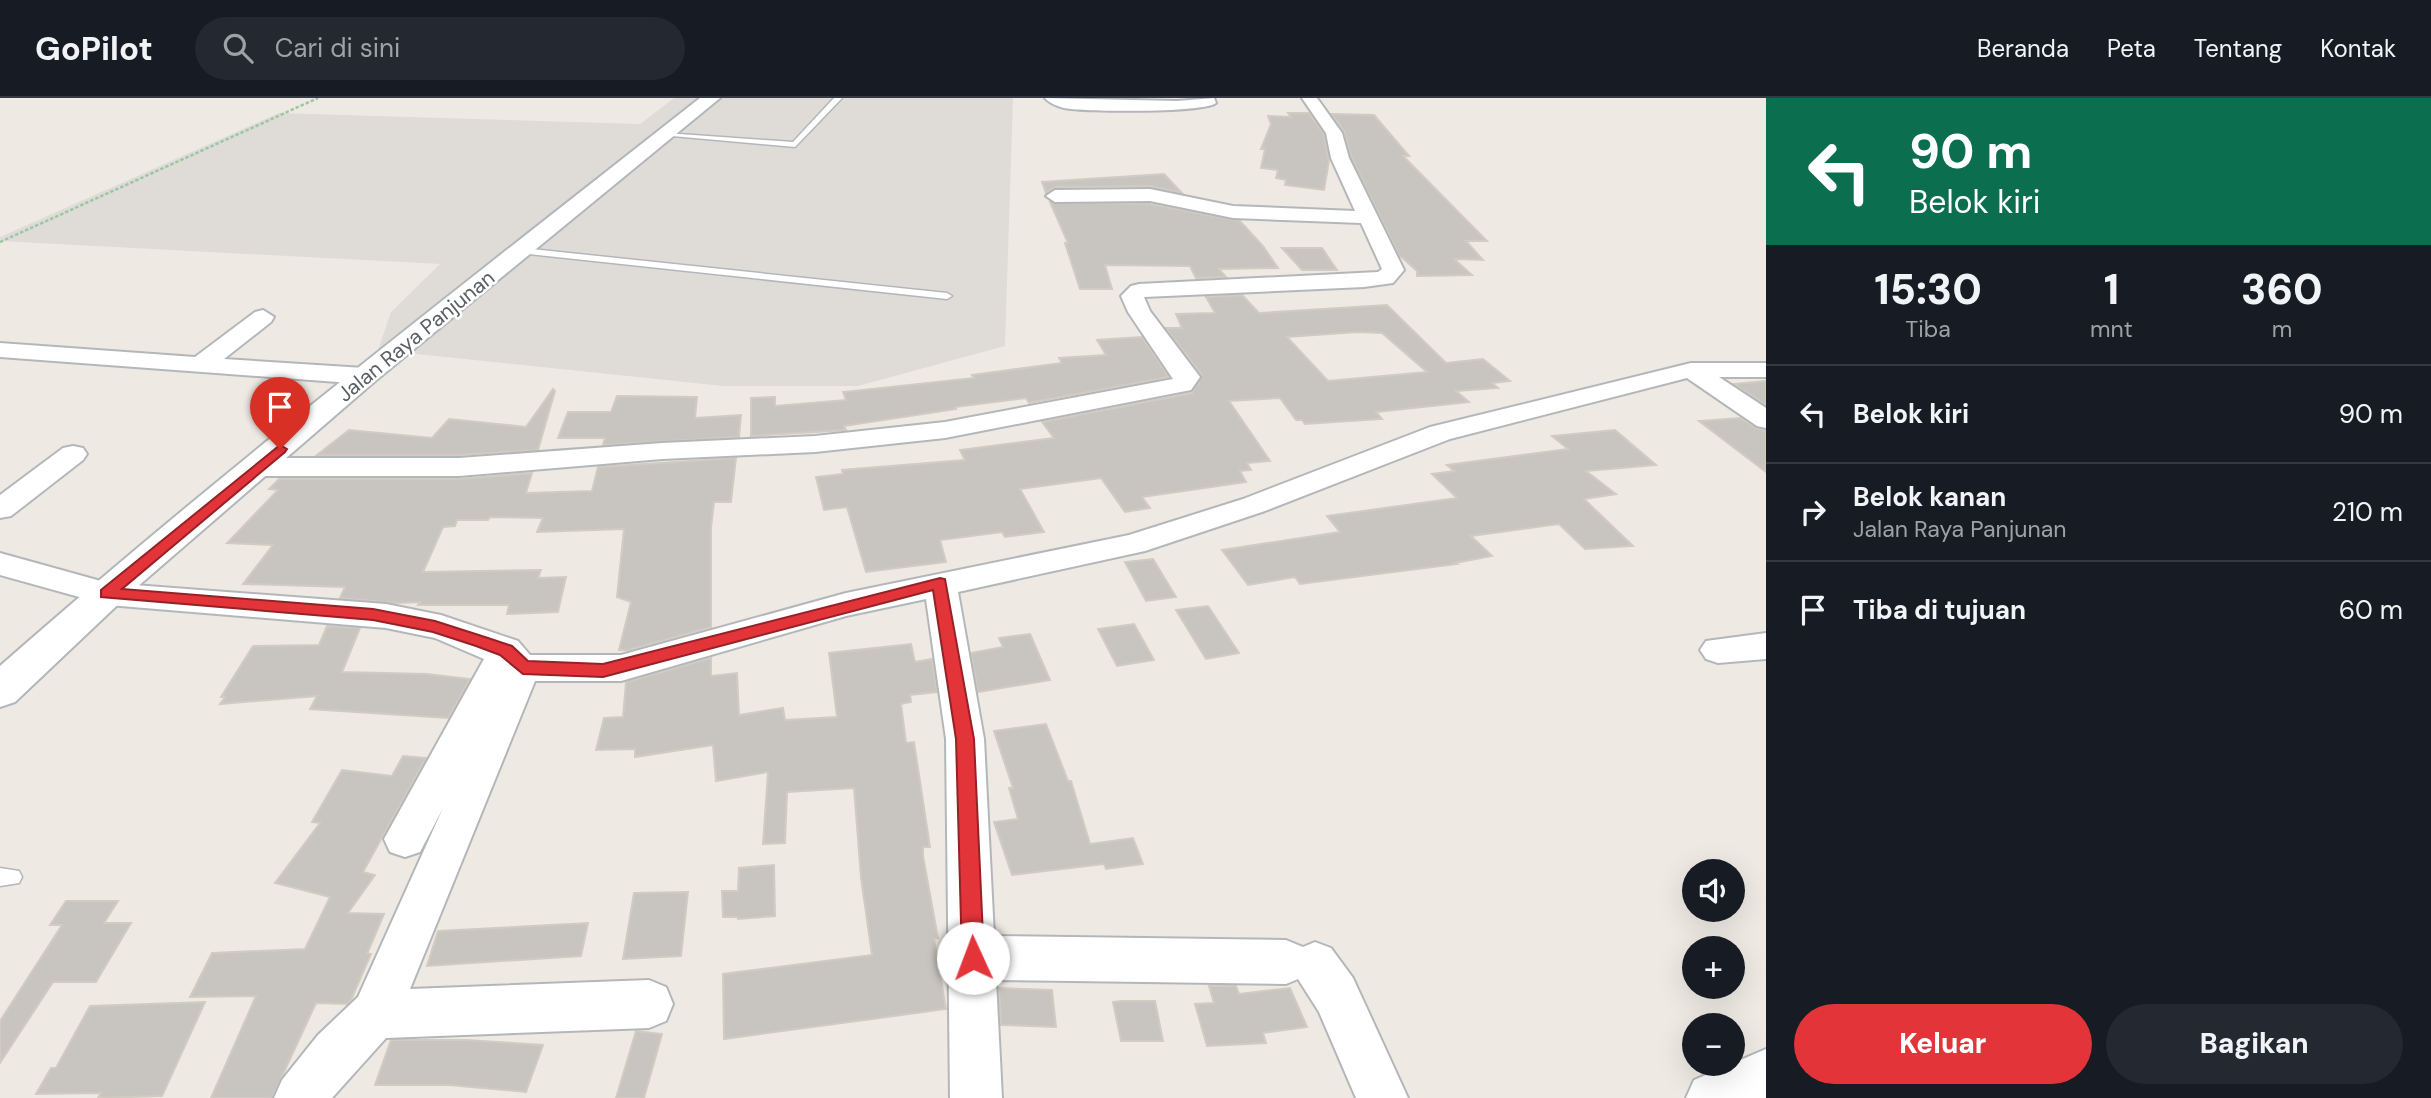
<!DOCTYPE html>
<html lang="id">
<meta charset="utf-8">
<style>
:root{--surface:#171b24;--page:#242831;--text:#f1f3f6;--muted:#9ea1a6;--line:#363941;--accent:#e3343a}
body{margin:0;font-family:"DM Sans",sans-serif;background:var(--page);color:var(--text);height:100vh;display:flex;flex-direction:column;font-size:26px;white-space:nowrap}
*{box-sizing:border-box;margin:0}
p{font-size:23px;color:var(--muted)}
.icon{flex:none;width:38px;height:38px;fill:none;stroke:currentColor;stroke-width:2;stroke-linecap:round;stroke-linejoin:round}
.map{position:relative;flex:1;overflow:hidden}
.panel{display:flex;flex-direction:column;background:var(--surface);width:665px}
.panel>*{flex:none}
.hud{background:#0b6e4f;color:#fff;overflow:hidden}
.buttons{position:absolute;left:1682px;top:761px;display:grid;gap:14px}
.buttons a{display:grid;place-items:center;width:63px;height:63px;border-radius:50%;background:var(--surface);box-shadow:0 7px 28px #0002;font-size:35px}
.pin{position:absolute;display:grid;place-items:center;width:60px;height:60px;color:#fff;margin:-72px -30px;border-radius:50% 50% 50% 0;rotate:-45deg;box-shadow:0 0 7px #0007}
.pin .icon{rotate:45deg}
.me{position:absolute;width:77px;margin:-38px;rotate:358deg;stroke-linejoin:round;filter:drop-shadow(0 0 5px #0008)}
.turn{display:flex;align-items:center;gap:24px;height:147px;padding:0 28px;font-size:32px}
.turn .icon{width:91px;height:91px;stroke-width:2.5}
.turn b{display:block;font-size:49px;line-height:60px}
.eta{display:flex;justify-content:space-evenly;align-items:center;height:119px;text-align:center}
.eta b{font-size:42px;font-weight:800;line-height:49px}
.button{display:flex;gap:14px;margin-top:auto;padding:14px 28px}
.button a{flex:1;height:80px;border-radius:42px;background:var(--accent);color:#fff;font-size:28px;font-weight:800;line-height:80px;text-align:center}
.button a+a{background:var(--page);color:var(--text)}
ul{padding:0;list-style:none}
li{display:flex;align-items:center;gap:21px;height:98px;padding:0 28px;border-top:2px solid var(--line)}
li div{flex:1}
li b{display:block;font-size:26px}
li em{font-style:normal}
header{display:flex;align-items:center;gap:42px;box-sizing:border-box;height:98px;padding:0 35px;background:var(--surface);border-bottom:2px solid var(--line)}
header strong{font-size:33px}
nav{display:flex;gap:38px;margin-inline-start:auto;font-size:24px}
.search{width:490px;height:63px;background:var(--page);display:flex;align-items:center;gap:18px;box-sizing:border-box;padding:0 24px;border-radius:38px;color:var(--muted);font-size:26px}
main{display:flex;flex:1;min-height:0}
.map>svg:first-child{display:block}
.industrial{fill:#dfdcd8}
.building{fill:#c8c5c1;stroke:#d2cbc2;stroke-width:2;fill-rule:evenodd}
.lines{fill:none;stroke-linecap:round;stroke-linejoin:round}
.lane-casing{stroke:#b4b7ba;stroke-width:3}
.street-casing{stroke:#b4b7ba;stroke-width:4}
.secondary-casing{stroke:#b2b7bb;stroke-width:4}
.path{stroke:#9bc8a3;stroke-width:2.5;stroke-dasharray:3.5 2;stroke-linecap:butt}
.lane{fill:#fff;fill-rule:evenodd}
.street{fill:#fff;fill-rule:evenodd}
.secondary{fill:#fff;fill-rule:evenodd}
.route{fill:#e3343a;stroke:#942226;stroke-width:2}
.labels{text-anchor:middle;stroke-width:5;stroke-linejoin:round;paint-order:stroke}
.far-street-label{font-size:21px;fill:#5b6064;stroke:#fff}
</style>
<header>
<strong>GoPilot</strong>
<div class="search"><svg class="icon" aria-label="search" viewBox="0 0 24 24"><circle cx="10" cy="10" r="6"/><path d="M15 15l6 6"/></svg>Cari di sini</div>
<nav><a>Beranda</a><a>Peta</a><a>Tentang</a><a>Kontak</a></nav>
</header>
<main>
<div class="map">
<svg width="1766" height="1000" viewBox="0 0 1766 1000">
<rect width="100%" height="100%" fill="#eeeae3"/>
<polygon class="industrial" points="674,0 1013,0 1005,248 858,288 723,288 378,252 391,214 440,166 0,143 0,139 279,15 640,26"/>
<g class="building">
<polygon points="1288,15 1309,15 1324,36 1329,63 1324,92 1285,87 1286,82 1276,80 1278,72 1261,70 1265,51 1261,51 1271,26 1268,18 1291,19"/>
<polygon points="1332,16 1374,17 1409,58 1403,58 1487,143 1466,143 1483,162 1454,161 1472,177 1417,178 1417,173 1399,157 1351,59 1344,33"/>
<polygon points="1164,76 1182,95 1150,88 1055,89 1046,95 1042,84"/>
<polygon points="1050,104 1150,106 1240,123 1263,148 1278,170 1219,171 1226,179 1196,180 1190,168 1105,167 1112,191 1080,191 1065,145 1068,145"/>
<polygon points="1282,150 1322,150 1337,172 1302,172"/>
<path d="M1242,197L1259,215L1387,207L1446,265L1483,261L1510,283L1492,285L1498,290L1456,293L1469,304L1376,314L1382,321L1305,326L1302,322H1296L1280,300L1229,303L1270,363L1247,365L1251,372L1240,373L1246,384L1142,399L1150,410L1125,414L1101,380L1020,391L1044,434L1005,439L1002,434L940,442L946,464L866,474L847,409L824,412L816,379L843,376L842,372L965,362L960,352L1054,340L1042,324L1192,295L1202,277L1166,230H1182L1176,216L1215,215L1206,199ZM1358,234L1382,235L1427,274L1328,283L1287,239Z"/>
<polygon points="1142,239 1169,279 1029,305 1026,300 955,309 956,311 844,328 846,332 751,338 751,300 775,299 775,308 846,302 843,294 974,280 972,277 1062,265 1059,260 1106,257 1097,242"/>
<polygon points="1766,283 1766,307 1734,286"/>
<polygon points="553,291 555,293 538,352 459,357 317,357 349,332 432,340 449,321 526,329"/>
<polygon points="617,298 697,299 695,320 741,317 739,339 603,347 605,340 558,340 568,314 611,314"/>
<polygon points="1740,320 1756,330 1766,332 1766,374 1699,323"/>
<polygon points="1615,332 1656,367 1586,373 1616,396 1584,401 1633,448 1585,451 1559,426 1471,438 1492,458 1455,465 1457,466 1300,486 1295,479 1248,487 1222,452 1340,434 1327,418 1457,400 1432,376 1454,373 1447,367 1568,351 1552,338"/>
<polygon points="736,360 731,404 714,404 711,430 711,529 628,552 619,552 631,504 617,499 624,431 537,434 543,420 490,419 488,422 457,422 455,428 443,429 423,474 541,472 538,480 566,479 558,514 507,516 509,507 418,507 420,504 396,505 340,500 345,489 243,486 273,447 227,445 278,392 269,391 279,381 459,381 532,375 526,395 592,393 598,369"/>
<polygon points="1153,461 1176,499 1146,503 1125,464"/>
<polygon points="1208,508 1239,555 1206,561 1176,512"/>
<polygon points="1134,526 1154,562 1117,568 1098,531"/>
<polygon points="327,528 360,530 342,574 427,576 470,581 448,620 310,611 317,598 220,606 225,599 221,599 253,548 319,547"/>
<polygon points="1030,536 1050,582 978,594 971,555 1003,549 999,540"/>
<polygon points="911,546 915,564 932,561 937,594 910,597 911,604 901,606 906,645 914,644 930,749 923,749 923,758 938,840 934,841 946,911 724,941 723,876 872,857 861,780 854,690 787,694 785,745 763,746 768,674 716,683 713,647 635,659 635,651 596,652 604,620 623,619 626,584 711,560 711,578 737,575 739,617 783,610 785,622 837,619 829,555"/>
<polygon points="1046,626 1068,683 1071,683 1090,746 1133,740 1143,766 1106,771 1104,766 1012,777 994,724 1018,721 1009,690 1013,690 994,633"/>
<polygon points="403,658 426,660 363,774 375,777 348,815 384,816 367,856 371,856 351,902 347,906 316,905 272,1000 211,1000 256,898 190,899 212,855 305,851 330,799 275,785 320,725 312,724 342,672 392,678"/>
<polygon points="774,767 775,818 738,821 738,819 723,819 722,793 738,793 739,770"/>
<polygon points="688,794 681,858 623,861 634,795"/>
<polygon points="66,803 118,803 104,825 131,825 96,884 53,884 0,965 0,923 62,827 50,827"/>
<polygon points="588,825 581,858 427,868 438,833"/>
<polygon points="1209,888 1236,888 1239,896 1290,890 1307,929 1263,935 1266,945 1207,948 1195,906 1214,905"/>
<polygon points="999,890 1052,892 1056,929 1001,927"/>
<polygon points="1122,903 1155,903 1163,943 1121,943 1113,904"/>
<polygon points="205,904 162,998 98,1000 101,995 36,996 51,970 56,970 90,908"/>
<polygon points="636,933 662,936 644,1000 616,1000"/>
<polygon points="391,942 466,942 543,947 526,994 449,987 375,987"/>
</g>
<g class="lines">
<g class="lane-casing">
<g id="lane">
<polygon points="834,0 842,0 795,49 661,37 665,35 793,44"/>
<polygon points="522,150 947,195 952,198 947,201 519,155 519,151"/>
<polygon points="0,770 19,773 22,779 19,785 0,788"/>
</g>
</g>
<g class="street-casing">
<g id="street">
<path d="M1045,0L1177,3L1214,0L1216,5C1205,15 1082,14 1064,10C1057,8 1049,5 1045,0Z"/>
<polygon points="1302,0 1317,0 1342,35 1349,60 1404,172 1393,185 1364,189 1144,199 1150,213 1200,279 1191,292 945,340 815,354 662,361 459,378 259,378 249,375 245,369 249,363 259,360 459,360 662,345 815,338 945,324 1173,281 1128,214 1121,198 1131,188 1139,186 1378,174 1382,171 1361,125 1233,120 1150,103 1055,104 1046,98 1055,92 1150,91 1233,108 1355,113 1331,60 1326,35"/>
<polygon points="263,212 274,219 271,224 224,261 364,270 373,273 377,278 373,283 364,286 0,259 0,245 195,259 255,214"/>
<polygon points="1691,265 1766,265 1766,279 1719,279 1766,310 1766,330 1757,328 1687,280 1450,341 1265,413 1145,453 958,494 984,641 994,838 1286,842 1303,849 1315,844 1331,850 1353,880 1408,1000 1356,1000 1319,914 1298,881 1286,886 996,882 1002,1000 950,1000 946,641 926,501 846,518 621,583 535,583 410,891 649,882 666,889 673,906 666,923 649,930 386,940 332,1000 274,1000 282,982 318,937 358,899 443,710 420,754 405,759 390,754 384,741 484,561 435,540 386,530 108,507 0,477 0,455 108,485 386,506 441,517 518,543 530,557 621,557 846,495 1129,437 1243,401 1430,329"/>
<polygon points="73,348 83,350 87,356 83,362 11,418 0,420 0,397 63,350"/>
<polygon points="1766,535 1766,561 1718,565 1706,561 1700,552 1706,543"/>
<polygon points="1766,951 1766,1000 1686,1000 1694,982"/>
</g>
</g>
<g class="secondary-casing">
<path id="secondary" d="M700,0H720L374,284L129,496L15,604L0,609V568C226,369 464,186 700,0Z"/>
</g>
<polyline class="path" points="0,144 318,0"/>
<use href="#lane" class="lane"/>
<use href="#street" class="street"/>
<use href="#secondary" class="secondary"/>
</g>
<polygon class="route" points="280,347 287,351 285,354 122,491 373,511 435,523 488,540 512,548 528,563 603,566 940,480 945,481 974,641 984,860 981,867 973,870 965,867 962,860 956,641 933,492 603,579 523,576 500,557 476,548 433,534 373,522 101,499 101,492"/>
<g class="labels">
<g class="far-street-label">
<text transform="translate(416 238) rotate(-39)" y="7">Jalan Raya Panjunan</text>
</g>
</g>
</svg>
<div class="buttons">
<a><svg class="icon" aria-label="sound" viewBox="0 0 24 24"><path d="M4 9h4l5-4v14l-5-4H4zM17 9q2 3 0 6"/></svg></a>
<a>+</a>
<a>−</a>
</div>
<div class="pin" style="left:280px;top:351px;background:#d93025"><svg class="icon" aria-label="arrive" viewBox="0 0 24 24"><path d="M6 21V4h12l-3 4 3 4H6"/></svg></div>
<svg class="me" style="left:973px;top:860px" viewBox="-20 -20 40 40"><circle r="19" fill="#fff"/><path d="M0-13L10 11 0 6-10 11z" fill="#e3343a"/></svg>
</div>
<section class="panel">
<div class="hud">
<div class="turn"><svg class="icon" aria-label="left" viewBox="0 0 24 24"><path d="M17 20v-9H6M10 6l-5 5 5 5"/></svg><div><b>90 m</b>Belok kiri</div></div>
</div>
<div class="eta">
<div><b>15:30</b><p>Tiba</p></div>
<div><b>1</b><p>mnt</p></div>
<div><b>360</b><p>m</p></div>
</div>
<ul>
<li><svg class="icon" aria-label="left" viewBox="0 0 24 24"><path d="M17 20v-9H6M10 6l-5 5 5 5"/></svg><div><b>Belok kiri</b></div><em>90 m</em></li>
<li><svg class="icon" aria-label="right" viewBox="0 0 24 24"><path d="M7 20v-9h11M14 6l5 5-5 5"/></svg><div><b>Belok kanan</b><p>Jalan Raya Panjunan</p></div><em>210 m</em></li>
<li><svg class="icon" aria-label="arrive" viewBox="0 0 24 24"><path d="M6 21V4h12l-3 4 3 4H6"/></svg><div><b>Tiba di tujuan</b></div><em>60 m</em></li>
</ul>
<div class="button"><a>Keluar</a><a>Bagikan</a></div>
</section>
</main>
